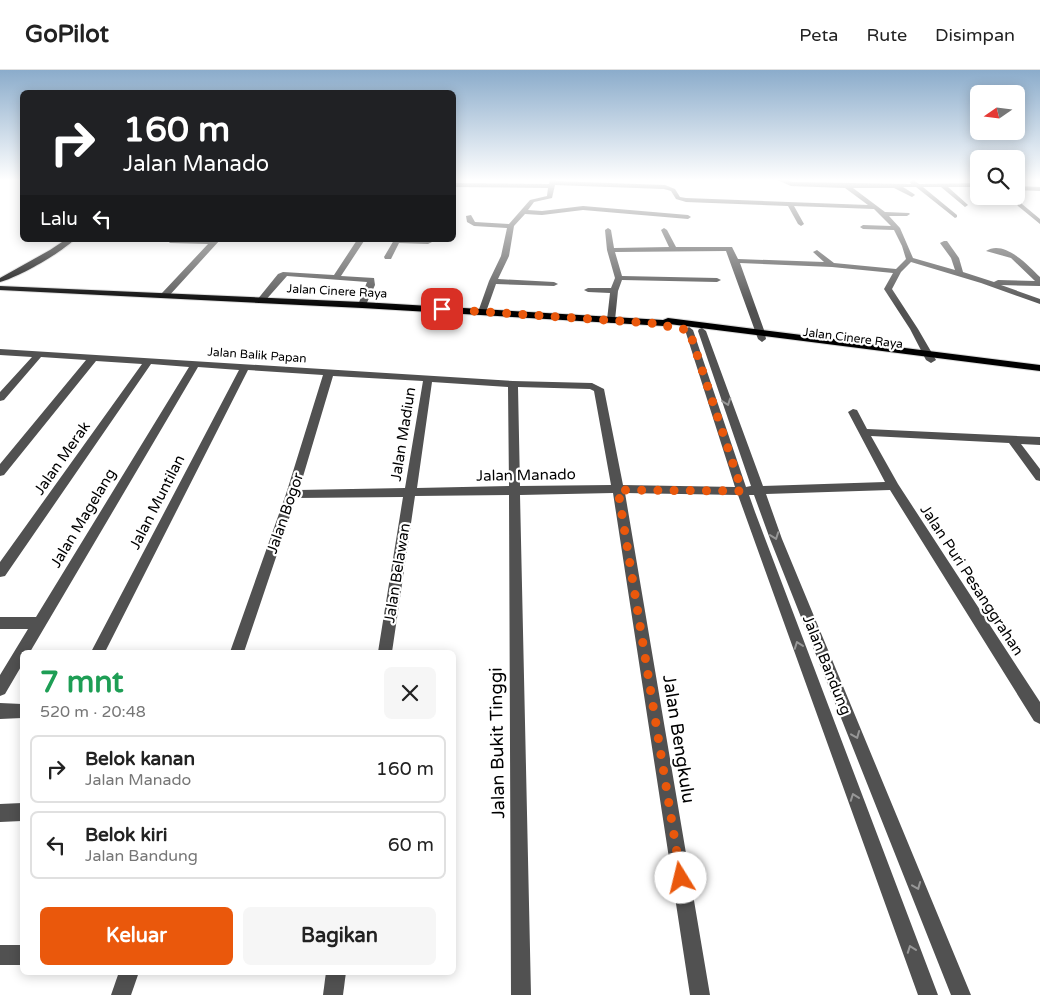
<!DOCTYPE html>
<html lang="id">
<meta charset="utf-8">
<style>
:root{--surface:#fff;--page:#f6f6f6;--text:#222;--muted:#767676;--line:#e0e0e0;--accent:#ea580c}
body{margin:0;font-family:"Varela Round",sans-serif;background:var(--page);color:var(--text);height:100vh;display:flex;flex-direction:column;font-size:19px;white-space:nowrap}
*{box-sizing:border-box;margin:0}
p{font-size:16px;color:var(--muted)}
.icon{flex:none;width:28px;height:28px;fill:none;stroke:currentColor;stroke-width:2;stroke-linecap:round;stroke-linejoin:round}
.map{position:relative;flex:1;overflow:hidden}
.drawer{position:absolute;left:20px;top:580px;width:436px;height:325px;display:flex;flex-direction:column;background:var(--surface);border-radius:8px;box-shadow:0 2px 12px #0003}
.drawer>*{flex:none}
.top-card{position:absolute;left:20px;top:20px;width:436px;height:152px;border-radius:8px;box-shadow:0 2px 12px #0003;background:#202124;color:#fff;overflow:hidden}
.needle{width:32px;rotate:256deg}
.tools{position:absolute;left:970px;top:15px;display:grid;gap:10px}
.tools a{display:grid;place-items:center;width:55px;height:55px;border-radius:8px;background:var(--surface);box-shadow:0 2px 12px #0003;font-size:25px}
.pin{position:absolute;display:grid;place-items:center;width:42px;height:42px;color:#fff;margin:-21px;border-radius:10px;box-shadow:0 2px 8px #0006}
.me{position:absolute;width:55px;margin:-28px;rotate:351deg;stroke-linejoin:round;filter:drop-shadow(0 0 4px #0008)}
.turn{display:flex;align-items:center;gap:18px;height:105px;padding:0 20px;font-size:22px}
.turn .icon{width:65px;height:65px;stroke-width:2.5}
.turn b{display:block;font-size:35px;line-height:42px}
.then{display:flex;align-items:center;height:48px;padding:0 20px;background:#0003;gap:10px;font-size:19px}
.round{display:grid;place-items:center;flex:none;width:52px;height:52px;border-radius:8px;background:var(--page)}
.headline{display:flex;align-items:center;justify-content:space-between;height:85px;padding:0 20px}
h1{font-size:30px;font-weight:800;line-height:38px;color:#1e9e55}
.action{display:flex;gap:10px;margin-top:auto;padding:10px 20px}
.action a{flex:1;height:58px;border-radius:8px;background:var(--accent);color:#fff;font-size:20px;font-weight:800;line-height:58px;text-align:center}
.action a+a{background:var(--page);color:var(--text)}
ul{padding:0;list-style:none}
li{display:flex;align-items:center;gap:15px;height:68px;margin:0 10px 8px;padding:0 10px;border:2px solid var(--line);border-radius:8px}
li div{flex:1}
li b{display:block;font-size:19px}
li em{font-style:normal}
header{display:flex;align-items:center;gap:30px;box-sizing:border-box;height:70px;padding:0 25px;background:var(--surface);border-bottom:1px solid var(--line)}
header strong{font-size:24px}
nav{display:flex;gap:28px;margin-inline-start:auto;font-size:18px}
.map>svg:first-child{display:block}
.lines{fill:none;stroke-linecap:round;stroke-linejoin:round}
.major-casing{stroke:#dbdbdb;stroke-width:2}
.minor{fill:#515151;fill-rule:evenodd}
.major{fill:#000;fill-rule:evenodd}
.oneway{stroke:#979797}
.route{stroke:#ea580c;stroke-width:9;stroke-dasharray:0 16.2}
.labels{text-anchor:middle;stroke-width:4.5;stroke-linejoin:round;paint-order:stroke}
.far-street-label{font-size:12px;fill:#000;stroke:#fff}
.street-label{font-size:15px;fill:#000;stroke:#fff}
.near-street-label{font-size:18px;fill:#000;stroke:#fff}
</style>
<header>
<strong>GoPilot</strong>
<nav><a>Peta</a><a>Rute</a><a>Disimpan</a></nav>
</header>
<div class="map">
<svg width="1040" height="925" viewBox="0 0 1040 925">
<rect width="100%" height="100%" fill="#fff"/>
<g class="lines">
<g class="major-casing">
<g id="major">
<path d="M65,170H74C59,184 19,207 0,212V208L50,180Z"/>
<polygon points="0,216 362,232 663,250 668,248 1040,295 1040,301 669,254 664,256 362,238 0,220"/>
</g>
</g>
<g class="minor">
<path d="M550,109H556V111L665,115L675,119L680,127L686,128L868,135L845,118L791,116L775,109H784L792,112L911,114L910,112L913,110L919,114L979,113V117H948L967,134L968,135L965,137L941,117H923L957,145V147L955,148L916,117H903L914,124L915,125L912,127L894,118H853L885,142L909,143L910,144L907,146H889L900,158L913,188L955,200L951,188L940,173L944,171H947L959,188L963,202L994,212L998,210L1035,211L1011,188L986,181C1004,169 1029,196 1040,207V216L1001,215L1040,229V234L981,213L911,192L901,202L892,219L918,259L936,290L931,293L926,290L910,259L884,219L893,203L832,197L740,193L764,260L766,269L762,272L758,269L726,181L615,182L622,206L717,208L721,210L717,212L622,210L618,221L615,250L611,253L607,250L610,223L588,222L584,220L588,218H611L615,208L607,180L605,160L608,158L611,160L614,178L669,177L661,160L664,158L667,160L676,177H732L738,189L824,192L813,182L817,180L834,193L896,199L906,189L902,176L894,160L863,159L860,157L863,155L891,156L874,139L794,136L804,154L801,156L798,154L788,136L686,132L676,129L671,121L664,119L555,115L552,128L534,132L528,140L542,141L583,136L688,145L691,147L688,149L583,140L542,145L525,144L514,156L509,186L498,209L554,212L558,214L554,216L496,214L486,242L479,244L478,242L489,211L501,186L507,158L474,156L467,152L466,146L471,145L475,152L509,154L530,130L547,126L548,118L454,117V113L549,114Z"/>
<polygon points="1016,116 1040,117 1040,121 1016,120"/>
<polygon points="1016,125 1022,134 1040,149 1040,154 1018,136 1011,126 1016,126"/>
<polygon points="167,170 220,170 168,227 165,227 161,225 162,223 208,174 170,173"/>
<polygon points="357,170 364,171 341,206 374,208 375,215 365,237 358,235 367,212 287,206 264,232 257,230 278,204 283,202 334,205"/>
<polygon points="394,170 432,170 432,172 428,174 399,173 391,189 385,189 384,187"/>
<path d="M689,257L693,260L746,417L751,416L698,261L699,259L702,258L706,261L763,416L885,412L848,342L853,339L857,340L867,359L1040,367V375L1021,374L1040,399V411L1036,410L1009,373L871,366L898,414L1040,632V654L1034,651L890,420L766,424L782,469L971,925H951L770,469L754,425H749L755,442L938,925H918L738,425L625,423L710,925H690L613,423L520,425L531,925H511L509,425L415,426L392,582H378L403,427L296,428L244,582H230L286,424L323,305L248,300L105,582H91L239,300L198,297L30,582H22V595L5,624L0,626V605L28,559H0V547H36L189,297L151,294L5,506L0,507V492L142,294L96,291L4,405L0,406V394L86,290L41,287L4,330L0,331V322L32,287L0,285V279L513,311L592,313L604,319L623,415L735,417L685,260ZM333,306L423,311L405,418L299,420ZM432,312L508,317L509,416L417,418ZM518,317L590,319L594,321L611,415L520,416Z"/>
<polygon points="0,633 22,634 22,648 0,649"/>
<polygon points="22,733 22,751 0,752 0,734"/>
<rect x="0" y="875" width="22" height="20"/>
<polygon points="119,902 139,902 131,925 111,925"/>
<polygon points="326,902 346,902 343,925 323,925"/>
</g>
<use href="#major" class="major"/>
</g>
<defs><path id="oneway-chevron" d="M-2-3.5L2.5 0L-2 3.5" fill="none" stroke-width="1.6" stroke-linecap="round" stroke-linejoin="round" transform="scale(1.25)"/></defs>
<g class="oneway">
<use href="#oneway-chevron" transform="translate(727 332) rotate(70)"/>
<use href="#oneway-chevron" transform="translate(775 466) rotate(70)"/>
<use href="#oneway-chevron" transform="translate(798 575) rotate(-110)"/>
<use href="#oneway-chevron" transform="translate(856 665) rotate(68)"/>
<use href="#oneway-chevron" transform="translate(854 727) rotate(-110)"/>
<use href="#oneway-chevron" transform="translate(917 816) rotate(68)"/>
<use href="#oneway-chevron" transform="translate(911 879) rotate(-110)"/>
</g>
<linearGradient id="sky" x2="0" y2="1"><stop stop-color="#8baccb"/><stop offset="0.46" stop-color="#fff"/><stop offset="1" stop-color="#fff" stop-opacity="0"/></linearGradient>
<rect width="1040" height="239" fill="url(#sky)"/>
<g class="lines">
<polyline class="route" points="442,239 664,254 669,257 689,260 742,421 618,420 681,808"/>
</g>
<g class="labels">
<g class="far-street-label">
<text transform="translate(337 221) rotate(3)" y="4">Jalan Cinere Raya</text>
<text transform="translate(853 268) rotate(7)" y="4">Jalan Cinere Raya</text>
<text transform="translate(257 285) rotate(4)" y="4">Jalan Balik Papan</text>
</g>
<g class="street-label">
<text transform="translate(403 364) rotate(-81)" y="5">Jalan Madiun</text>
<text transform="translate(62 388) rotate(-55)" y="5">Jalan Merak</text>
<text transform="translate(526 405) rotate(-1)" y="5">Jalan Manado</text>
<text transform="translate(157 432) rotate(-63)" y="5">Jalan Muntilan</text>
<text transform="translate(285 443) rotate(-71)" y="5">Jalan Bogor</text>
<text transform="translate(83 448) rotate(-59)" y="5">Jalan Magelang</text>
<text transform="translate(397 503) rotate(-81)" y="5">Jalan Belawan</text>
<text transform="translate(972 510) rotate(57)" y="5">Jalan Puri Pesanggrahan</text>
<text transform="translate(827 595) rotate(68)" y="5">Jalan Bandung</text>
</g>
<g class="near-street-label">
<text transform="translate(679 669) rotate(81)" y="6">Jalan Bengkulu</text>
<text transform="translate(497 673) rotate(-91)" y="6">Jalan Bukit Tinggi</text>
</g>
</g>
</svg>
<div class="tools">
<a><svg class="needle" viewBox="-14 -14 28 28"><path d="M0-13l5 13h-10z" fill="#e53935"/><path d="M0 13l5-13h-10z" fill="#767676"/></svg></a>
<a><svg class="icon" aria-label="search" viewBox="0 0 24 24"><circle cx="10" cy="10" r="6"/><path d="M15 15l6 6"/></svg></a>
</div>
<div class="pin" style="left:442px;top:239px;background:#d93025"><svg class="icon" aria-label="arrive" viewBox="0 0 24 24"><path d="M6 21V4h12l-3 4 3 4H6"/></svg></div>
<svg class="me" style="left:681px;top:808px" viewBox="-20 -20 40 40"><circle r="19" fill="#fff"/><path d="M0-13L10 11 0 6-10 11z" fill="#ea580c"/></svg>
<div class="top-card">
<div class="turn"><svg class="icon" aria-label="right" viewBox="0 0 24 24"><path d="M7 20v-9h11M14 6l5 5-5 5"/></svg><div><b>160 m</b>Jalan Manado</div></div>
<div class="then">Lalu<svg class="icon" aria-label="left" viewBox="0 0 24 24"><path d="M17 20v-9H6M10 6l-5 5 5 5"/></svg></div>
</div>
<section class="drawer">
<div class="headline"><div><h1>7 mnt</h1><p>520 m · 20:48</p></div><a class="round"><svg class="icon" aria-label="close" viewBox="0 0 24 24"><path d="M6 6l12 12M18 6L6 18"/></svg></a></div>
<ul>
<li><svg class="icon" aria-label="right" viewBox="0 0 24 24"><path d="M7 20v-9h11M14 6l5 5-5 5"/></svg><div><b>Belok kanan</b><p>Jalan Manado</p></div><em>160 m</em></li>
<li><svg class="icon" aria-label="left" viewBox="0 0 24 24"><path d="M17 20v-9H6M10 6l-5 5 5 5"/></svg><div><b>Belok kiri</b><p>Jalan Bandung</p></div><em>60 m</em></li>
</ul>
<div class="action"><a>Keluar</a><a>Bagikan</a></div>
</section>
</div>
